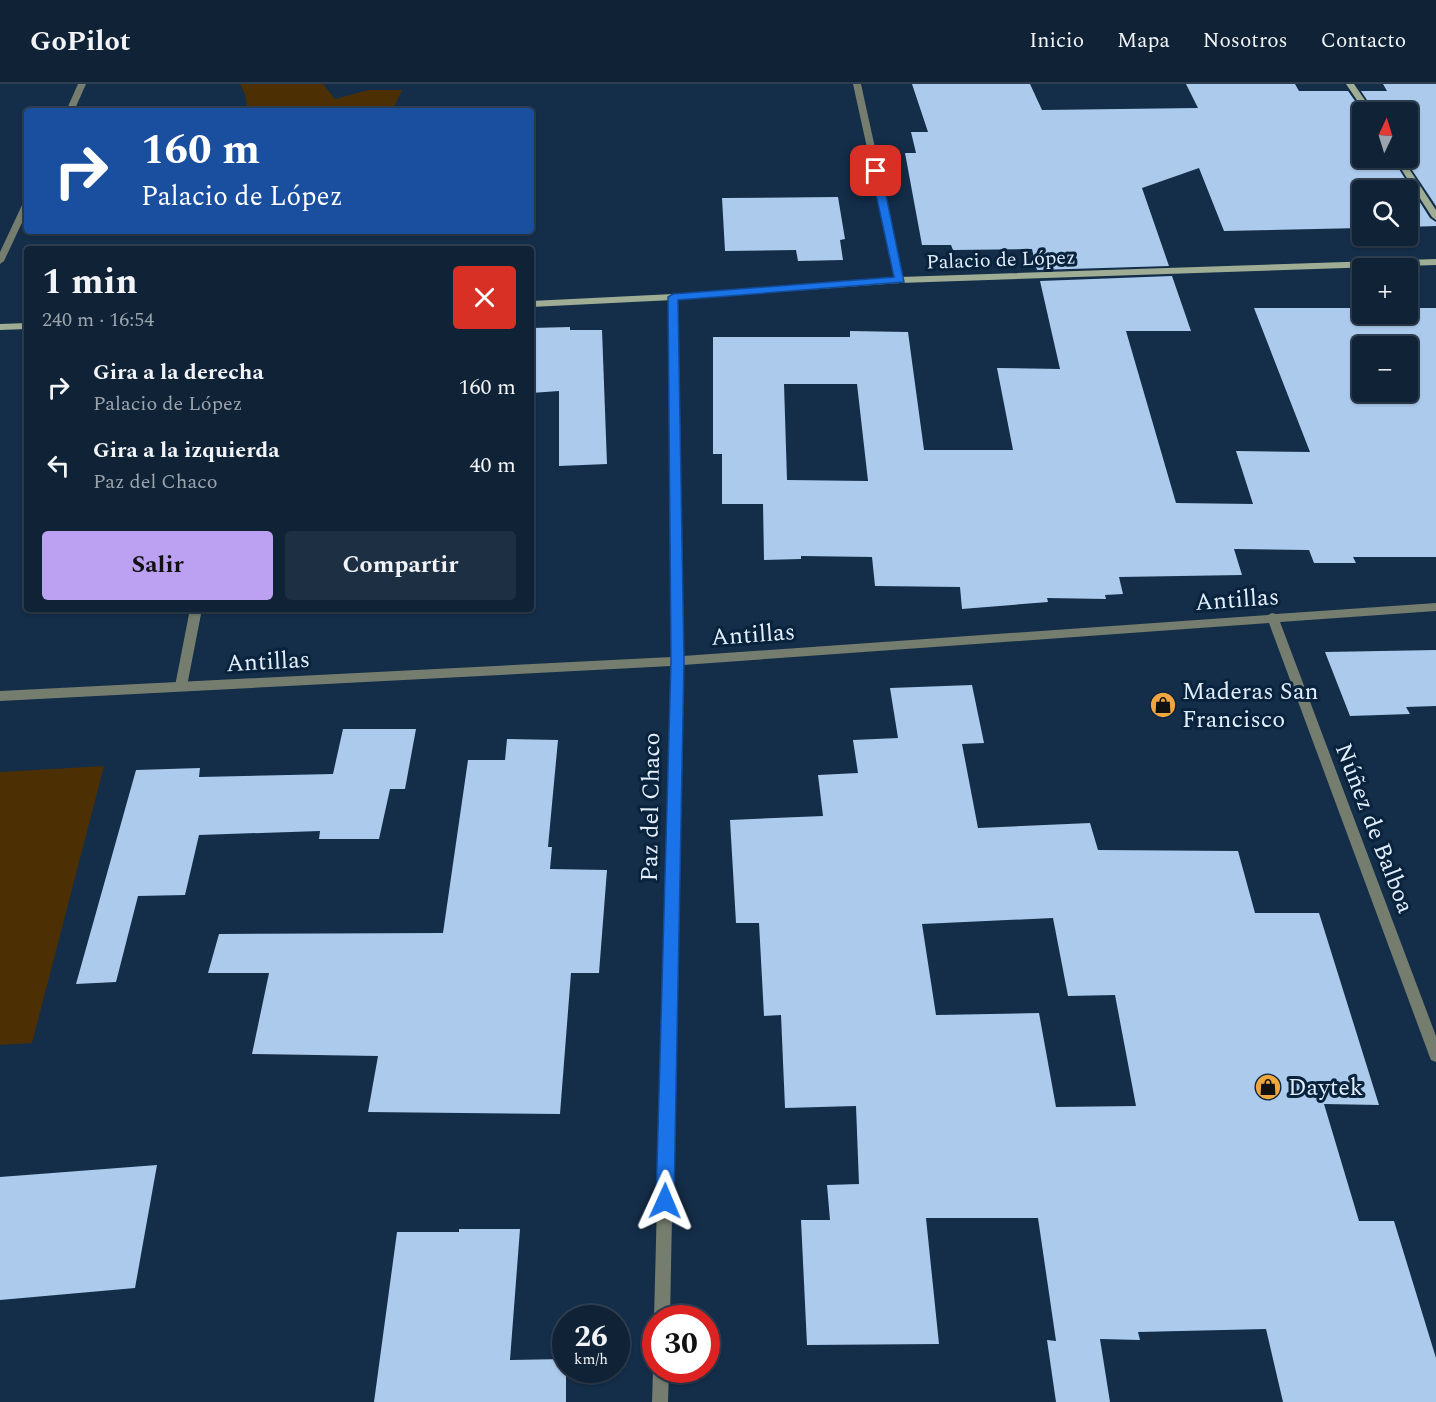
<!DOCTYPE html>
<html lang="es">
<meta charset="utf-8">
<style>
:root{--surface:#0f2236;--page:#1d2f42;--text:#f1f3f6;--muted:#9ba4ad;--line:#2f3f51;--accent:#bca0f2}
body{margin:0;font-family:Spectral,serif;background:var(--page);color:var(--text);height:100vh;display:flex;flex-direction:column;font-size:22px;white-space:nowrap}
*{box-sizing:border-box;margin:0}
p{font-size:20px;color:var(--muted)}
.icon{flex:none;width:33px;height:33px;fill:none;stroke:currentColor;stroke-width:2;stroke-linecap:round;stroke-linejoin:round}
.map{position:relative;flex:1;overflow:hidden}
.side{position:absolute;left:24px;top:162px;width:510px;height:366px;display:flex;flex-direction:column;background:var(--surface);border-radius:6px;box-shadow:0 2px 4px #0004,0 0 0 2px var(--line)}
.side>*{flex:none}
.guide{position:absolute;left:24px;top:24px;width:510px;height:126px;border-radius:6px;box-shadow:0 2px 4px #0004,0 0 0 2px var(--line);background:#1a4fa0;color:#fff;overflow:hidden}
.needle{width:39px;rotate:4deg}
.fabs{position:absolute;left:1352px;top:18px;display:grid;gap:12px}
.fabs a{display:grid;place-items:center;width:66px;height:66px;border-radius:6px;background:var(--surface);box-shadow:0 2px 4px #0004,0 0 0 2px var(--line);font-size:30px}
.speed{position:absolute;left:552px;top:1221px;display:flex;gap:12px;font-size:30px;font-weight:700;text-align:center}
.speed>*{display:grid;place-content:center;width:78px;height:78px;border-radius:50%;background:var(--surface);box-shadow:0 2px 4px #0004,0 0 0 2px var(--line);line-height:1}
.speed small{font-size:15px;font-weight:400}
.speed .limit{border:9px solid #d22;background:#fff;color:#111}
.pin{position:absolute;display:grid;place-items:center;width:51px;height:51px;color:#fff;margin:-26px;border-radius:12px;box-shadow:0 3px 9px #0006}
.me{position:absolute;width:66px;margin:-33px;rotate:1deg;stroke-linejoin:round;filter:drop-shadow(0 0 4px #0008)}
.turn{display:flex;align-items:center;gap:21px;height:126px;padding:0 18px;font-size:27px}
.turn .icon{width:78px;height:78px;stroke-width:2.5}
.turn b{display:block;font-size:42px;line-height:51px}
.round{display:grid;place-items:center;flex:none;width:63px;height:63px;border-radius:6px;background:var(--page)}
.overview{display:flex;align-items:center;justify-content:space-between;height:102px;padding:0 18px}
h1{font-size:36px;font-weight:700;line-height:45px}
.cta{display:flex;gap:12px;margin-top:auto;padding:12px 18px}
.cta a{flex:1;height:69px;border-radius:6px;background:var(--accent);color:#111;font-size:24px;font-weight:700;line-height:69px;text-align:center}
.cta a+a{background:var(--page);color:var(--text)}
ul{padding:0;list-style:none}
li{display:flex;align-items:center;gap:18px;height:78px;padding:0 18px}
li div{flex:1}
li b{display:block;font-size:22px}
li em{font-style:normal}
header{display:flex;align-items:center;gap:36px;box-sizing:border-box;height:84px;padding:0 30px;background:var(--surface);border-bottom:2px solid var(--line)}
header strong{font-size:28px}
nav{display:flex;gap:33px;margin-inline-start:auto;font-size:21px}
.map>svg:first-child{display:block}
.green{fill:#4c3003}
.building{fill:#abcaec;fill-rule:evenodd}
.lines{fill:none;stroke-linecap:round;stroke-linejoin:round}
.lane{fill:#757e6e;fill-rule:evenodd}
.street{fill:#757e6e;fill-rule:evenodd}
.secondary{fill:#9fad94;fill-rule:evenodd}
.route{fill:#1a73e8;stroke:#114b97;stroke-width:1.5}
.labels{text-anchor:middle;stroke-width:6;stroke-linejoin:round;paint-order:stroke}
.far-street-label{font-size:20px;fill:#e2eefc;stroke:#09233d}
.street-label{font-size:24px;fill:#e2eefc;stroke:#09233d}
.poi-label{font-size:24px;fill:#e2eefc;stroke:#09233d;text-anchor:start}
</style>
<header>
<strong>GoPilot</strong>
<nav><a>Inicio</a><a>Mapa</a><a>Nosotros</a><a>Contacto</a></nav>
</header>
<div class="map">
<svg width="1436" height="1318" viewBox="0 0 1436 1318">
<rect width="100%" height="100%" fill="#142d48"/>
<g class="green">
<polygon points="240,0 323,0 335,15 369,6 402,6 392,27 248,27 245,10"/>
<polygon points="104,682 32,959 0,961 0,688"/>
</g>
<g class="building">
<polygon points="912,0 1030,0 1042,26 1198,24 1186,0 1295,0 1299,7 1348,7 1363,28 1362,74 1392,74 1430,134 1436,138 1436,142 1407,143 1407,106 1362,106 1362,144 1224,147 1199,84 1142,104 1169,182 1037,186 1032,165 953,166 951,161 922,161 905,69 916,69 911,48 928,48"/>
<polygon points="1383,0 1436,0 1436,122 1404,74 1407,74 1407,28 1375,28 1361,7 1387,7"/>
<polygon points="838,113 845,155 840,156 843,176 798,177 796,166 725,167 722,114"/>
<path d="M1172,192L1191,247H1126L1176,419L1253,420L1236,367L1310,368L1254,224H1362V230H1407V224H1436V473H1353L1356,479H1314L1309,466L1234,465L1242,491L1119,493L1123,510L1105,511L1106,515L1047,514L1048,518L962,525L960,503L875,502L872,473L801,472V475L764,476L763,420H722V370H713V253H850V247L908,248L924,366H1013L997,284L1060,285L1040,197ZM1362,262H1407V308H1362ZM784,300H857L868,397L787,396Z"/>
<polygon points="570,243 570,246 602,246 607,380 559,382 559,307 531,309 531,244"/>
<polygon points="1436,566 1436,622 1406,623 1410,630 1350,632 1325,568"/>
<path d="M972,601L984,659L962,660L978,744L1090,739L1098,766L1238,767L1255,829H1319L1379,1021L1324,1020L1359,1137H1394L1436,1274V1318H1283L1266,1245L1138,1248L1140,1256L1100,1255L1110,1318H1056L1047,1256L1056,1257L1038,1134H926L939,1260L807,1261L801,1136H830L827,1101L859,1100L856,1022L785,1024L781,931L764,932L759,839H736L730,736L823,732L818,691L858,689L853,656L898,654L890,604ZM1053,834L1068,912L1115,911L1136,1022L1056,1023L1039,929L936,931L922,840Z"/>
<polygon points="343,645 416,645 405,705 390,705 379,755 319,755 320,747 199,751 185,811 138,812 116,898 76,900 136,686 200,684 199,693 333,690"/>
<polygon points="507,655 558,656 548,763 552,763 550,785 607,786 599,889 571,889 560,1030 368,1028 378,972 252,970 269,889 208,889 219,850 443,849 468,676 505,676"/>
<polygon points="157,1081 135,1204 0,1216 0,1093"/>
<polygon points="459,1145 520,1145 510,1276 566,1275 566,1318 374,1318 397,1148 459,1148"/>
</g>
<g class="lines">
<polygon class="lane" points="190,525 202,525 187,602 185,605 177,605 175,602"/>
<g class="street">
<polygon points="78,0 86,0 74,27 66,27"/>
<polygon points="853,0 861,0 904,196 900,199 896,196"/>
<polygon points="27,116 27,128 4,177 0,180 0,168 23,119"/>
<polygon points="673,210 677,213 683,572 1268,531 1272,529 1276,530 1436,519 1436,527 1280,538 1436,952 1436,978 1431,976 1429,971 1269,539 683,581 670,1234 656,1234 656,1237 654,1234 671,582 0,617 0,607 671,573 669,213"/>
<polygon points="655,1280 656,1286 669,1286 668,1318 652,1318 653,1286"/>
</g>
<g class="secondary">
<polygon points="1346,0 1354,0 1373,28 1365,28"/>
<polygon points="1394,74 1402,74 1436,126 1436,136 1432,133"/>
<polygon points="1436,175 1436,181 900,199 673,216 531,223 531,217 673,210 900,193"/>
<polygon points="27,239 27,245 0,246 0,240"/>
</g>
</g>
<polygon class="route" points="876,84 881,87 904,198 678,216 684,577 674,1117 671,1123 665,1126 659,1123 656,1117 671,577 668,213 673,210 894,193 871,87"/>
<defs>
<g id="shop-disc" transform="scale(1.35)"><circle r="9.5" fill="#f0a63e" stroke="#09233d"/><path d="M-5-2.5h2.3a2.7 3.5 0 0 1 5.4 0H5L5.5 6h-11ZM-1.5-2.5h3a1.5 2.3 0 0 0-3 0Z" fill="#111"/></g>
</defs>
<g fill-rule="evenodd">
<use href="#shop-disc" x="1163" y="621"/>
<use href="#shop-disc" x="1268" y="1003"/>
</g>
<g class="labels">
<g class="far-street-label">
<text transform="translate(1001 175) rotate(-2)" y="7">Palacio de López</text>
</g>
<g class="street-label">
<text transform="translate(1237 515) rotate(-4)" y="8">Antillas</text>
<text transform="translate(753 550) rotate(-4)" y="8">Antillas</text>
<text transform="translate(268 577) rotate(-3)" y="8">Antillas</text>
<text transform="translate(650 723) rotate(-89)" y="8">Paz del Chaco</text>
<text transform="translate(1375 744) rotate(69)" y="8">Núñez de Balboa</text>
</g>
<g class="poi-label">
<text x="1182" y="615">Maderas San<tspan x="1182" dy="28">Francisco</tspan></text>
<text x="1288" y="1011">Daytek</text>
</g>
</g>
</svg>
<div class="fabs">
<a><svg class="needle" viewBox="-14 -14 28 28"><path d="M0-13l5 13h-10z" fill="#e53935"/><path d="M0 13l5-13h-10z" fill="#9ba4ad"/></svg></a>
<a><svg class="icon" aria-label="search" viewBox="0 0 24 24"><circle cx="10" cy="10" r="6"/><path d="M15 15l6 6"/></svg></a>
<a>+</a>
<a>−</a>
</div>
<div class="speed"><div>26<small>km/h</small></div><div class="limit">30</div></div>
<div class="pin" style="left:876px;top:87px;background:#d93025"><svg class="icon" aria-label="arrive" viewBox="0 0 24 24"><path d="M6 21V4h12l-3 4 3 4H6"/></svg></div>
<svg class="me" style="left:665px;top:1117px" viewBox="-20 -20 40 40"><path d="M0-17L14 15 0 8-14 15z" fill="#1a73e8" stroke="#fff" stroke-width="4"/></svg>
<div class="guide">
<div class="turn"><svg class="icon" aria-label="right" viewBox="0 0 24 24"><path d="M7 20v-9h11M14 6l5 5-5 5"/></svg><div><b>160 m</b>Palacio de López</div></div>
</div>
<section class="side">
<div class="overview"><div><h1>1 min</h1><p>240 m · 16:54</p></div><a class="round" style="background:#d93025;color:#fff"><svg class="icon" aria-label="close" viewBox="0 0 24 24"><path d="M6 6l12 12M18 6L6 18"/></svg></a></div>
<ul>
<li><svg class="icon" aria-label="right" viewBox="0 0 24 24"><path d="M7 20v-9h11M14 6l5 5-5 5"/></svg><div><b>Gira a la derecha</b><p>Palacio de López</p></div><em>160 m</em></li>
<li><svg class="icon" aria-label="left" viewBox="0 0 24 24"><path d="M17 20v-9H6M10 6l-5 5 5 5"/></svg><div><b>Gira a la izquierda</b><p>Paz del Chaco</p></div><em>40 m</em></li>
</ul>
<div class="cta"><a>Salir</a><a>Compartir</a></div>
</section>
</div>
